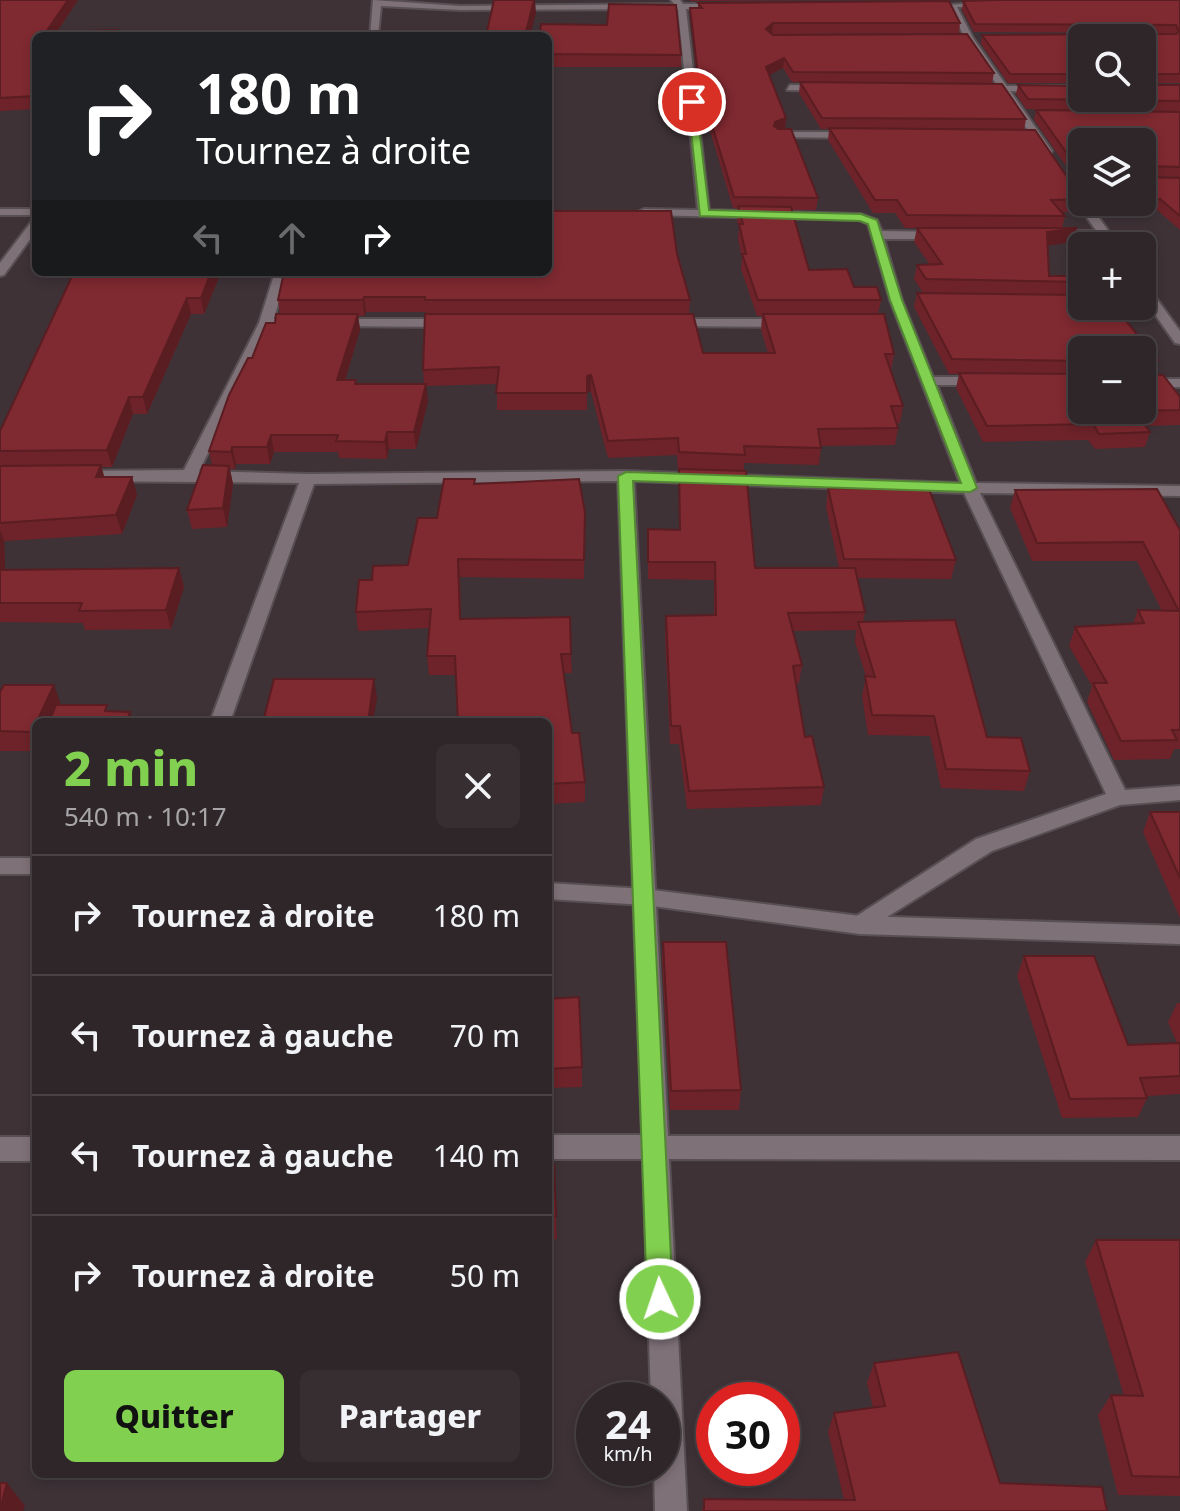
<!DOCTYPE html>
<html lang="fr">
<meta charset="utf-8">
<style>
:root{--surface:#2e2629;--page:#362e31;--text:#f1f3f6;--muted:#a7a5a8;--line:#494346;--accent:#82d04f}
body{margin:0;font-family:"Noto Sans",sans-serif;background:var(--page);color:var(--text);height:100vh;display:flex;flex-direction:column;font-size:30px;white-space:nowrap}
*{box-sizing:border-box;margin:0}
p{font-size:26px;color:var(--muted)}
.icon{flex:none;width:44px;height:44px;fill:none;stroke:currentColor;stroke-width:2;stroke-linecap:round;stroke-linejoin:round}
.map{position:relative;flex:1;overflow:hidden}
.sheet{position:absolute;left:32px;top:718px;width:520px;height:760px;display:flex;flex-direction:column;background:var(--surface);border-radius:12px;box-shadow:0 4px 12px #0003,0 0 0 2px var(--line)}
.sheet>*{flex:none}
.hud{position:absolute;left:32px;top:32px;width:520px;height:244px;border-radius:12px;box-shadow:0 4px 12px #0003,0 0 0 2px var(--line);background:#202124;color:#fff;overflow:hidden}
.tools{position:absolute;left:1068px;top:24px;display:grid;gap:16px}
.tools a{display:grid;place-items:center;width:88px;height:88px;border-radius:12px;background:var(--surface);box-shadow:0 4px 12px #0003,0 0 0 2px var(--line);font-size:40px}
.speed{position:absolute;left:576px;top:1382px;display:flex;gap:16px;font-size:40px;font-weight:700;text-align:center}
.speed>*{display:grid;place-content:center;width:104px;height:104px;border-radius:50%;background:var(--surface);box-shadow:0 4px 12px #0003,0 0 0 2px var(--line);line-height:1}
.speed small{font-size:20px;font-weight:400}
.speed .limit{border:12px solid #d22;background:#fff;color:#111}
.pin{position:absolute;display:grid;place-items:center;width:68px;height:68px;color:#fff;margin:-34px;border:4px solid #fff;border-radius:50%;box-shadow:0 2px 8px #0007}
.me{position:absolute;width:88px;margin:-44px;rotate:357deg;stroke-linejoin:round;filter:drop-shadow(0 0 6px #0008)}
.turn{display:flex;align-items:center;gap:28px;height:168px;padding:0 32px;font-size:36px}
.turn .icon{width:104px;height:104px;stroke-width:2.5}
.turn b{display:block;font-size:56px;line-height:68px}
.lanes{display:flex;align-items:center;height:76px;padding:0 32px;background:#0003;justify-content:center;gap:40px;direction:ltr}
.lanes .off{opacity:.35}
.round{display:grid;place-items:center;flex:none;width:84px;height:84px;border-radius:12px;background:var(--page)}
.summary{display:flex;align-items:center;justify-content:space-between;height:136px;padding:0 32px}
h1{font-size:48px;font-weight:800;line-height:60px;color:var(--accent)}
.button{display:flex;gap:16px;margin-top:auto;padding:16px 32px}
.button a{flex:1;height:92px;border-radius:12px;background:var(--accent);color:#111;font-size:32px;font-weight:800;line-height:92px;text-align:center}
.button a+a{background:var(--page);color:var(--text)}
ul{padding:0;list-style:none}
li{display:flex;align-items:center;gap:24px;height:120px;padding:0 32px;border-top:2px solid var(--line)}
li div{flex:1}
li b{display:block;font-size:30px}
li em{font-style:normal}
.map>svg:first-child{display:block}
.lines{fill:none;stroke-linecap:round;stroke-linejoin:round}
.lane-casing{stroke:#584f53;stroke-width:4}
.street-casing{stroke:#584f53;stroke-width:4}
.secondary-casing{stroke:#584f53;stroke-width:4}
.lane{fill:#7e7177;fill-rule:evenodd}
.street{fill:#7e7177;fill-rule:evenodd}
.secondary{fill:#7e7177;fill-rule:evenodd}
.wall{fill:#6d2329;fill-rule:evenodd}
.shaded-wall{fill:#591d22}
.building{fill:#7f2930;stroke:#591d22;stroke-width:2}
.route{fill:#82d04f;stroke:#548733;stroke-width:2}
</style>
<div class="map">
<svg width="1180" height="1511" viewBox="0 0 1180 1511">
<rect width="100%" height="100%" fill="#3e3237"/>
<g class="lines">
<g class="lane-casing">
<g id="lane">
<polygon points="790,85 826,85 831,88 826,91 787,90"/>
<polygon points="1068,178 1082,179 1082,185 1064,183 1064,179"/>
</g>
</g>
<g class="street-casing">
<g id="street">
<polygon points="373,0 460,6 674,4 671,0 680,0 683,4 728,4 725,8 686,9 709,210 861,214 877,220 882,231 946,232 948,235 942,239 884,239 902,300 933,377 981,377 988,381 981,385 937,385 976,483 1180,486 1180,496 980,493 1125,790 1180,786 1180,800 1120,805 992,851 860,934 852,931 849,925 852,919 976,839 1106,794 964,493 634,481 668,1136 1180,1136 1180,1160 669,1159 687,1511 655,1511 654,1468 662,1468 662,1400 651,1400 643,1159 548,1159 548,1135 642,1135 618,481 314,484 230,722 210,722 299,483 76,481 68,476 76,471 184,470 259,323 275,272 287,272 274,319 301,319 308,323 301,327 271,327 199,471 308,474 626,471 960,483 890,300 868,224 859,220 644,215 638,212 644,209 698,210 678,9 460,10 381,6 378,36 370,36"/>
<polygon points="1004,86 1082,86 1082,92 1001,91"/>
<polygon points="781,132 857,132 862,135 857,138 777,137 776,135"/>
<rect x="0" y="209" width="36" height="6"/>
<polygon points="36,220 36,231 4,275 0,276 0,263 32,221"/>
<polygon points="1050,231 1105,231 1111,235 1105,239 1046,238 1046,232"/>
<polygon points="333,319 449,319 456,323 449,327 328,326 326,323"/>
<polygon points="669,319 789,319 796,323 789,327 664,326 664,320"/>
<rect x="1142" y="379" width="38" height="8"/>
<rect x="0" y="1137" width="36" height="24"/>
</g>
</g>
<g class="secondary-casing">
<g id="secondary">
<polygon points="991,2 988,6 957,7 973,38 1052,151 1051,153 1043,153 965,38 948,5"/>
<polygon points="1082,199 1082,202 1088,202 1119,246 1107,246 1076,202"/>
<polygon points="1142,283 1146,284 1180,331 1180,344 1175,343 1142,296"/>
<rect x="0" y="858" width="36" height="16"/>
<polygon points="548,883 645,889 860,916 1180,926 1180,944 860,934 645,905 548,899"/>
</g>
</g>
<use href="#lane" class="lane"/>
<use href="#street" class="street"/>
<use href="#secondary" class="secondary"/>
</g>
<g class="wall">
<polygon points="0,0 78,0 57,32 36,36 36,109 0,111"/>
<polygon points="690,0 831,0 691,1"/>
<polygon points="1180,0 1180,83 1143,83 1142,85 1180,85 1180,111 1026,109 1016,94 1018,85 1142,98 1082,38 1082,83 1008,83 981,44 982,35 1174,33 974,32 962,10 963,1"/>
<path d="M698,3L960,23L959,33L771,34L773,35L994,73L992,83L792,82L783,68L769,75L786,118L785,129L818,198L816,210H792L809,270L854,287L881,300L878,314L894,354L891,371L903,406L900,423H897L898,428L895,445L821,446L819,465L744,463V471L755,568H839L826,507L828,488L956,560L951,579L857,578L865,612L863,622L987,737L1030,771L1024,791L941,788L930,736L868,735L862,696L866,676L855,642L856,630L793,631L802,665L799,683L796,684L805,737L824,787L821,805L687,809L679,744H670L665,634L666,616L714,615V580L648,579V529L679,530V470H678L677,455L608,458L591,392H587V410H497V384L426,386L428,401L416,449H389L387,459L339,458L338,452H274L270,464H236L235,469H230L233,484L227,527L192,529L187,510L212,465L209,451L252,358L280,314L278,300L677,254L690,300L689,314L703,353H768L761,330L762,316H757L741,269L742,258L738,239L739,228L737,221L738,209L733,208L699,93L690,17V8H698ZM366,312H426L423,370L424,384H356V380H345L360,330L358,316H364Z"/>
<polygon points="548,36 681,55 681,67 548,67"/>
<path d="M800,82L1026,119L1024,130L1082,197V202L1080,212H1062L1065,216L1062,228L1074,242L1048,245L1049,276H1082V306L1154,374L1180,397V425L1146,426L1150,432L1145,447L1095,449L1088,440L983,442L956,388L959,374H949L914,307L917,293H923L914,279L917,265H930L914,242L917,228H905L895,213H873L828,140L829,129H821L799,93ZM1082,350L1142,410H1082Z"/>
<polygon points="1036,110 1180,112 1180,177 1143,176 1180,178 1180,230 1157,210 1098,211 1092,202 1142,202 1142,142 1082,142 1082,177 1073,176 1034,120"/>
<polygon points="30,224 36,224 36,240 34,239"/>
<polygon points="221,272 204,314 191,314 147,414 133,414 112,467 101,467 104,477 132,477 137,495 122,534 4,541 5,570 179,568 184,587 171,629 85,630 83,623 0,622 0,431"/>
<polygon points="475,479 475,483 585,512 584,579 460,577 461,619 571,654 572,673 564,673 572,733 585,782 585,802 548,804 548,722 456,675 429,675 427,656 429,628 358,631 356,612 372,580 408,565 437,518"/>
<polygon points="1015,490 1180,530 1180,749 1174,749 1170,759 1114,760 1087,702 1092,686 1069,646 1075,627 1133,624 1138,610 1162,611 1137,561 1032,561 1010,508"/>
<polygon points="0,692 61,705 109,712 36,722 36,751 0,751"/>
<polygon points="1150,812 1180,812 1180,918 1143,832"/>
<polygon points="663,942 741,1090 739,1110 670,1110 662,962"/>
<polygon points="1024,956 1128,1045 1177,1043 1168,1022 1177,1003 1180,1003 1180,1094 1147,1096 1147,1098 1138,1117 1062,1118 1017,976"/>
<polygon points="548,999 582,1067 582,1087 548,1088"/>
<polygon points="548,1164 554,1164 557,1239 548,1240"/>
<polygon points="1096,1240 1180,1240 1180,1496 1118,1495 1098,1415 1111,1395 1124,1396 1085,1262"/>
<polygon points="874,1363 1000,1483 1107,1511 702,1511 704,1499 844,1500 828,1432 834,1413 873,1407 867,1383"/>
<polygon points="548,1384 554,1452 548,1453"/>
</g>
<g class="shaded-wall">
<polygon points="68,0 78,0 54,36 46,32"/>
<polygon points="534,0 535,0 536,13 530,36 525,36"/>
<polygon points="773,23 772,33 765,39 766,29"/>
<polygon points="784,58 783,68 765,77 766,67"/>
<polygon points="786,118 785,129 774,132 775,122"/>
<polygon points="1077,228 1074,242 1044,246 1047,232"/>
<polygon points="211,272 221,272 204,314 201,298"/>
<polygon points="364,297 366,312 364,316 363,300"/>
<polygon points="187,298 191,314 147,414 143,397"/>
<polygon points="358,314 360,330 340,396 337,380"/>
<polygon points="1158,360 1154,375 1142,377 1144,362"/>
<polygon points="591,375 591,392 587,392 587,410 587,376"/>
<polygon points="426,384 428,401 416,449 414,432"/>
<polygon points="129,397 133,414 112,467 107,450"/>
<polygon points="387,432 389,449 387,459 385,442"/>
<polygon points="271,435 274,452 270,464 267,447"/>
<polygon points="232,447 236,464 235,469 231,452"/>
<polygon points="101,465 106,483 96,477"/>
<polygon points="229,466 233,484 227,527 223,508"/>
<polygon points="132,477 137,495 122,534 116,515"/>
<polygon points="0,530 4,541 6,589 0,573"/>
<polygon points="179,568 184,587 171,629 166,610"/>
<polygon points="374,679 377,698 373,722 368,722"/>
<polygon points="54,685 61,705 53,722 37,722"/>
<polygon points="130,712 134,722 126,722"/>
<polygon points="36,723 36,743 32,732"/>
<polygon points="7,1483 25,1506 23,1511 0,1511"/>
</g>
<g class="building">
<polygon points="0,0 68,0 46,32 117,30 116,36 36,36 36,96 0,98"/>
<polygon points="494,0 534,0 525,36 486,36"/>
<polygon points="997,0 1180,0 1180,74 1144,74 1142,85 1180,85 1180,101 1028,99 1018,85 1082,86 1082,98 1142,98 1142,38 1082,38 1082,74 1010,74 982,35 1176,34 1179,32 1176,25 975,24 963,1"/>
<polygon points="949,1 960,23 773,23 766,29 773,35 967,34 994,73 793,72 784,58 766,67 786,118 775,122 774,126 778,129 791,129 818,198 734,197 699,83 690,8 702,8 698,3"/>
<polygon points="609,4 676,5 681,55 548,54 548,36 540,36 541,24 607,25"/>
<polygon points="800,82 1002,84 1026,119 822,118"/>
<polygon points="1036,110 1180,112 1180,167 1145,166 1142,168 1142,142 1082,142 1082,166 1076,166"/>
<polygon points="829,128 1035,130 1082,199 1051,200 1065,216 907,215 897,200 875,200"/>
<polygon points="1142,170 1143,177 1180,178 1180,216 1160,199 1142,200"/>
<polygon points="738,206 791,207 809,270 847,269 854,287 877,287 881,300 758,300 742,254 746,254 739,224 743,224"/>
<polygon points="548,211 671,211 677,254 690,300 425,300 425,297 364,297 363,300 278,300 284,272 548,272"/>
<polygon points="917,228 1077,228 1047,232 1049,276 1082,276 1082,282 926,279 917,265 942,264"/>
<polygon points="74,272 211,272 201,298 187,298 143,397 129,397 107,450 0,451 0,431"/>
<polygon points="917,293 1082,295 1082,306 1114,306 1158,360 1144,362 1144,374 1163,375 1180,397 1180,410 1135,411 1150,432 1099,434 1093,424 987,426 959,373 1082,374 1082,410 1142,410 1142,350 1082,350 1082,361 952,359"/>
<polygon points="276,314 358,314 337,380 356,380 355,384 426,384 414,432 387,432 385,442 336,441 338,435 271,435 267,447 232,447 231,452 209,451 229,395 248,358 252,358 266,323 275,323"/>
<polygon points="425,314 693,314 703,353 775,353 763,314 884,314 894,354 885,354 903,406 891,406 898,428 818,429 821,448 744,446 745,455 679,452 678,438 608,441 591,375 587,376 587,393 496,393 499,367 423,370"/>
<polygon points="101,465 96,477 132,477 116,515 0,523 0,466"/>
<polygon points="203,465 229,466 223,508 187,510"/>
<polygon points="679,469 746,471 755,568 855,568 865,612 788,613 802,665 793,666 805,737 812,736 824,787 689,791 680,726 671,726 666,616 716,615 715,562 648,562 648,529 680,530"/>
<polygon points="444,479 475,479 474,484 579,479 585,512 584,560 458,559 460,619 570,617 571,654 561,654 572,733 579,733 585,782 548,784 548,722 458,722 455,656 427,656 431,609 356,612 359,580 372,580 373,566 408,565 418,518 437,518"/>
<polygon points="828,488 929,489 956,560 844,559"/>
<polygon points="1157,489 1180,530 1180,730 1172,730 1177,740 1121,741 1093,683 1107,683 1075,627 1144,623 1138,610 1179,611 1143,542 1037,543 1015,490"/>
<polygon points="179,568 166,610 79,611 82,603 0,603 0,570"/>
<polygon points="955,620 987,737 1021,738 1030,771 946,769 934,716 872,715 865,676 875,677 858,622"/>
<polygon points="274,679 374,679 368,722 263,722"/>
<polygon points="4,685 54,685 32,732 0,731 0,692"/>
<polygon points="56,705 107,705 105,711 130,712 126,722 49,722"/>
<polygon points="1150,812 1180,812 1180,878"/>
<polygon points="663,942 726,942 741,1090 671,1091"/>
<polygon points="1024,956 1094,956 1128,1045 1180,1043 1180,1076 1140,1078 1147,1098 1070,1099"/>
<polygon points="579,997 582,1067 548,1069 548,999"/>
<polygon points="548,1164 554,1164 556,1216 548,1216"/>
<polygon points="1096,1240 1180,1240 1180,1477 1132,1476 1111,1395 1143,1396"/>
<polygon points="958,1352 1000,1483 1102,1487 1107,1511 704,1511 704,1499 855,1500 834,1413 885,1406 874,1363"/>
<polygon points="548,1384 553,1432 548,1432"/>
<polygon points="0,1483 7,1483 0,1509"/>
</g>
<polygon class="route" points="692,99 696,102 709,210 861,214 877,220 902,300 977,488 970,492 633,481 673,1299 670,1308 660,1311 651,1308 647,1299 618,476 626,472 961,483 890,300 868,224 860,221 700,216 688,102"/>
</svg>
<div class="tools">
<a><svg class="icon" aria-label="search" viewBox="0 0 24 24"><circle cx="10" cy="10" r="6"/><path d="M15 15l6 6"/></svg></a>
<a><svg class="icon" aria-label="layers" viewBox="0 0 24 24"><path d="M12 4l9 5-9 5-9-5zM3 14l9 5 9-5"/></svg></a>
<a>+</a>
<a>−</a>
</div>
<div class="speed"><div>24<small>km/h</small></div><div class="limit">30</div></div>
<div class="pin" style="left:692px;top:102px;background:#d93025"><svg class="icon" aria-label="arrive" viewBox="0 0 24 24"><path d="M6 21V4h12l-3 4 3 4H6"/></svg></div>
<svg class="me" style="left:660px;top:1299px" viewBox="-20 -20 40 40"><circle r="17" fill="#82d04f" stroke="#fff" stroke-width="3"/><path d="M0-11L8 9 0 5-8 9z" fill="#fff"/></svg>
<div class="hud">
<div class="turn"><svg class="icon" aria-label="right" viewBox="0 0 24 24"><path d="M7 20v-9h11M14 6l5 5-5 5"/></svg><div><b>180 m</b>Tournez à droite</div></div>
<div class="lanes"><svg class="icon off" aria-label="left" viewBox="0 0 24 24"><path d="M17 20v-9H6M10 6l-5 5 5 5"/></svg><svg class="icon off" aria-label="ahead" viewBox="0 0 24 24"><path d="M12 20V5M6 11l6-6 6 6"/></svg><svg class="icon" aria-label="right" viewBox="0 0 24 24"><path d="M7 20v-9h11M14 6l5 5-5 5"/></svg></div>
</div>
<section class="sheet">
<div class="summary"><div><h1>2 min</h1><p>540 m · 10:17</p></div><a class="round"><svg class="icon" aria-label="close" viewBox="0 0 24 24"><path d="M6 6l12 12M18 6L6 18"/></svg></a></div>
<ul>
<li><svg class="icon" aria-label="right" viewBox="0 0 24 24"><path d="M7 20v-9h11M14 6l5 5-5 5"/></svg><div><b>Tournez à droite</b></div><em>180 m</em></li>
<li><svg class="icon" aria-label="left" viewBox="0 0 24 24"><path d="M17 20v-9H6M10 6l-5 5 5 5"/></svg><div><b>Tournez à gauche</b></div><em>70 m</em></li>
<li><svg class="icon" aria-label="left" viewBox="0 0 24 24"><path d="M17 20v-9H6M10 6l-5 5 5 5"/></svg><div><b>Tournez à gauche</b></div><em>140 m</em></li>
<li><svg class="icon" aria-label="right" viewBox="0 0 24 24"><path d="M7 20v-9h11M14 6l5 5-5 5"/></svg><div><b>Tournez à droite</b></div><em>50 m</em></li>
</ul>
<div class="button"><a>Quitter</a><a>Partager</a></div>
</section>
</div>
